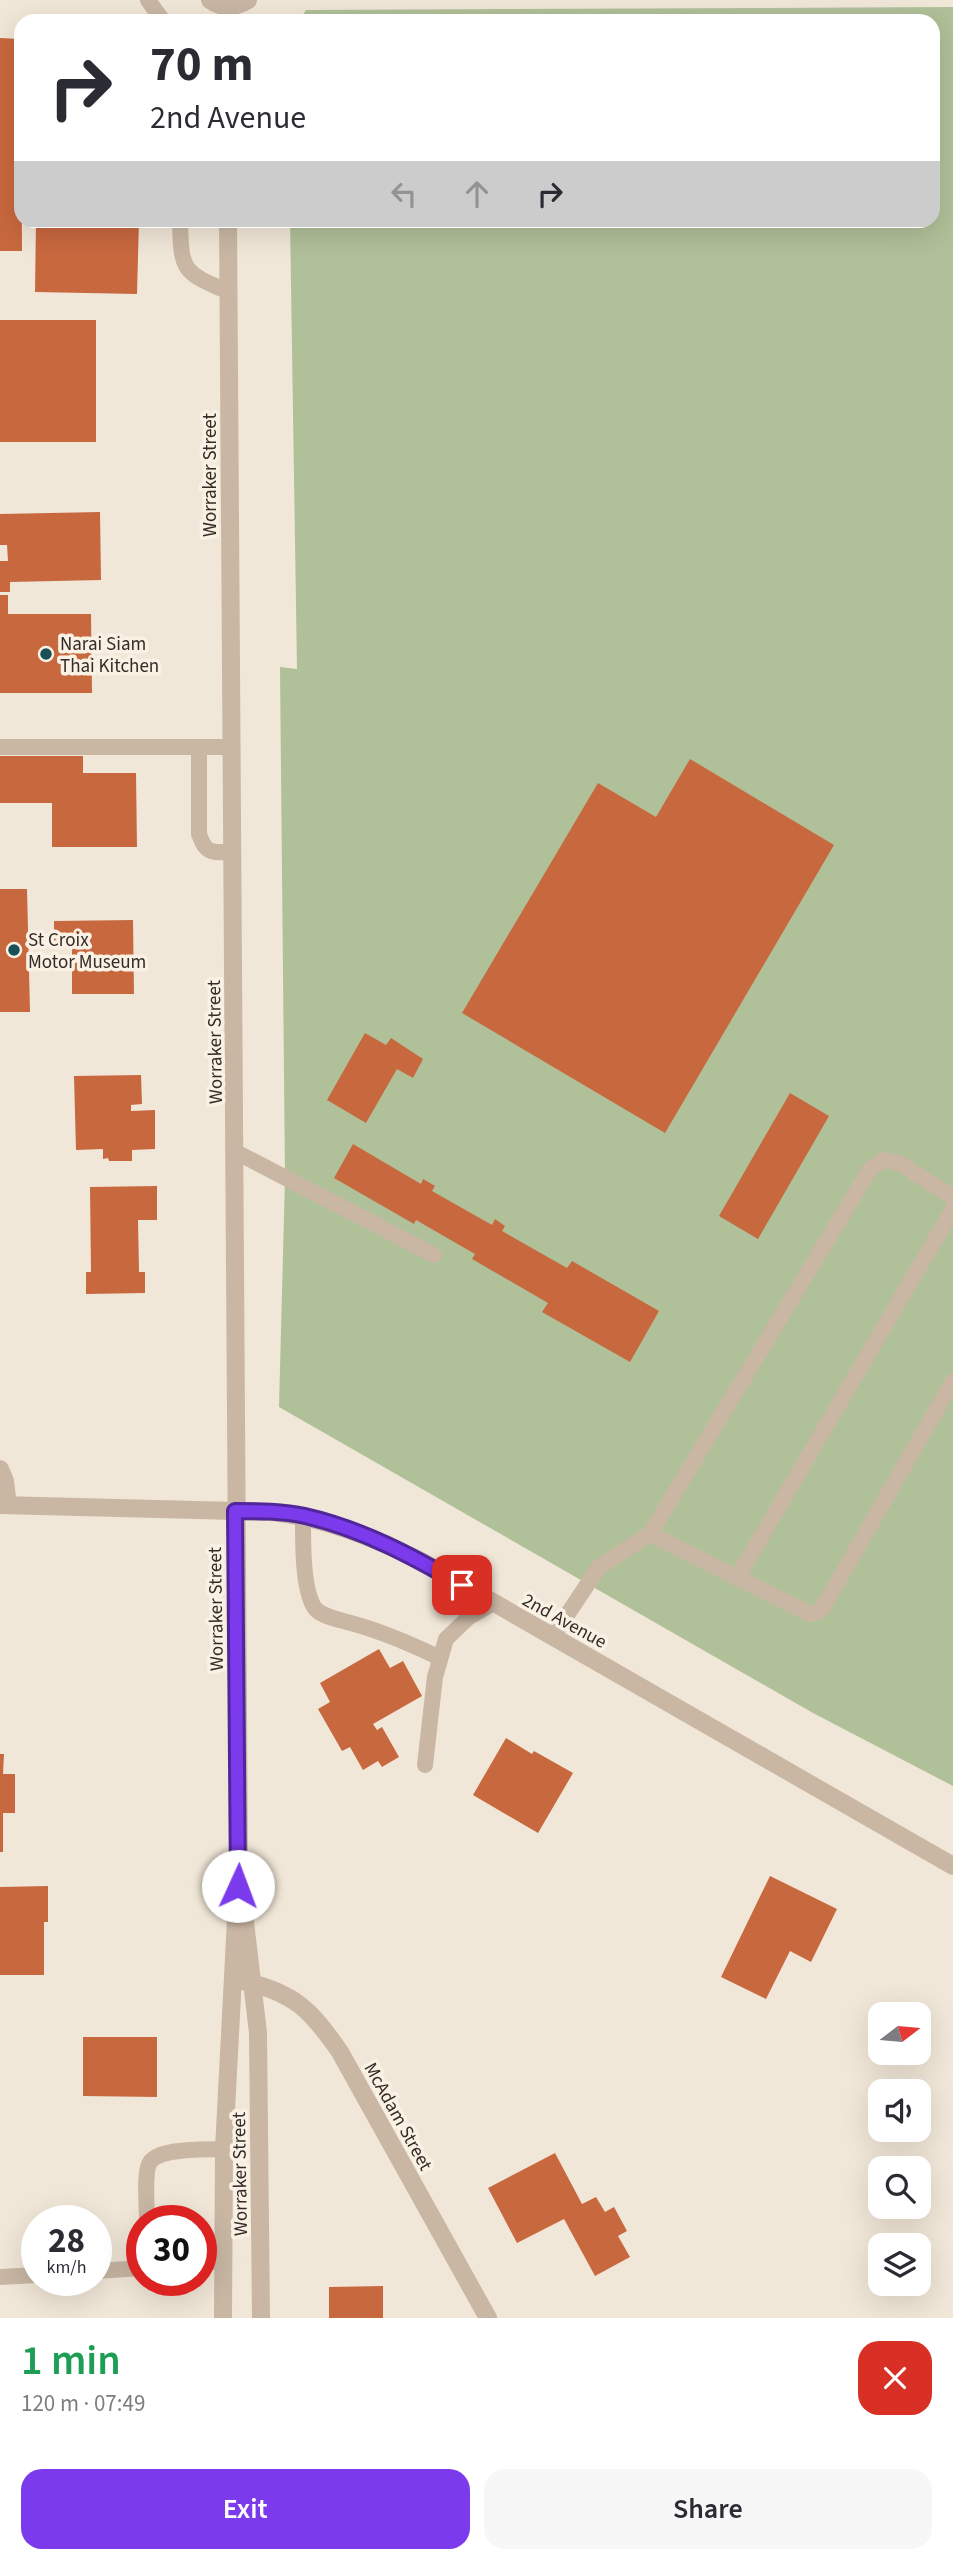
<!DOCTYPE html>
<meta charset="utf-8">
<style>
:root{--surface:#fff;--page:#f7f7f7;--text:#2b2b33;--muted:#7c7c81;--accent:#7c3aed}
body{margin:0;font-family:"Source Sans 3",sans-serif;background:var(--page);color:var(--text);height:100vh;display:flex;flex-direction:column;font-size:26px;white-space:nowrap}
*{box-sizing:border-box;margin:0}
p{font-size:23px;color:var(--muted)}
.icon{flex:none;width:38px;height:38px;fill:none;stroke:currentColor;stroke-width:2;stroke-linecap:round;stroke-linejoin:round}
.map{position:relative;height:2318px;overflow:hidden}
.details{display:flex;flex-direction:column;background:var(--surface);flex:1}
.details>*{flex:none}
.hud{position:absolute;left:14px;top:14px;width:926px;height:214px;border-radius:21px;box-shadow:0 7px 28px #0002;background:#fff;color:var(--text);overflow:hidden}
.needle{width:46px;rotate:74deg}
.fabs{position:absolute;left:868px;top:2002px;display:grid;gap:14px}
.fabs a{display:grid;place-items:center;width:63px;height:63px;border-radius:14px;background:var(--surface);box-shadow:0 7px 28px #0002;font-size:35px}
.speed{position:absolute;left:21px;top:2205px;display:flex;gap:14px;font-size:35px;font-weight:700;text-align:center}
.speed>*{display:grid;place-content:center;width:91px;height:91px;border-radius:50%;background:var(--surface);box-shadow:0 7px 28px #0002;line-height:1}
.speed small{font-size:18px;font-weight:400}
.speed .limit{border:10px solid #d22;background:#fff;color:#111}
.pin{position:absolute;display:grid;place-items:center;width:60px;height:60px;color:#fff;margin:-30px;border-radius:14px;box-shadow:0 4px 10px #0006}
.me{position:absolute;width:77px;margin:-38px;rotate:2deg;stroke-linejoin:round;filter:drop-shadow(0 0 5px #0008)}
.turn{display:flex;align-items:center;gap:24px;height:147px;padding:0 21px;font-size:32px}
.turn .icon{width:91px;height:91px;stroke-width:2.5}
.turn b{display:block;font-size:49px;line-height:60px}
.lanes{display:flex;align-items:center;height:66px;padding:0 21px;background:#0003;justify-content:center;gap:35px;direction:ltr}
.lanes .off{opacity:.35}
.round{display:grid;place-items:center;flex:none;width:74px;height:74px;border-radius:21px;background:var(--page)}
.summary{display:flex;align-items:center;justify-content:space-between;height:119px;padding:0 21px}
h1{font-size:42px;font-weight:600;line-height:52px;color:#1e9e55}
.button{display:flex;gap:14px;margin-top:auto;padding:14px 21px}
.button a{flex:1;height:80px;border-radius:21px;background:var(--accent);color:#fff;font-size:28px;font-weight:600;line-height:80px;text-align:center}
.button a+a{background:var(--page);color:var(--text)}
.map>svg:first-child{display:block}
.green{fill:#b0c098}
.building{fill:#c8683f}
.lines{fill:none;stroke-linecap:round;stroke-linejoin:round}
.service{stroke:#c9b7a4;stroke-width:16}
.minor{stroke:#c9b7a4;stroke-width:18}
.tertiary{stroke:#c9b7a4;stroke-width:18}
.route-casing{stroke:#51269a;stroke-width:18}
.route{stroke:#7c3aed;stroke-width:12}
.poi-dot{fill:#1b4f57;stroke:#f9f1e4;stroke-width:2.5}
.labels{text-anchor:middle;stroke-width:7;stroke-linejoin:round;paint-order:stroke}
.street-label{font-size:19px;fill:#352b26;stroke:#f9f1e4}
.poi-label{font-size:19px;fill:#352b26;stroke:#f9f1e4;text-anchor:start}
</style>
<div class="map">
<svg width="953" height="2318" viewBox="0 0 953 2318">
<rect width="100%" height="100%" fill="#f1e7d8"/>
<polygon class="green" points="953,7 953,1786 813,1713 279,1407 285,1178 280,667 297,669 290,221 933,220 933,21 299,21 306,10"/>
<g class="building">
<polygon points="0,38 21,39 22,251 0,251"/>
<polygon points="36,220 139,220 137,294 35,292"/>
<rect x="0" y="320" width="96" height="122"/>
<polygon points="100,512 101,580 10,582 10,592 0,592 0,561 8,561 7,545 0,545 0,514"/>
<polygon points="0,595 8,595 8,614 91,614 92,693 0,693"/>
<polygon points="0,756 83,756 83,773 136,773 137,847 52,847 52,803 0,803"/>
<polygon points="690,759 834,845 665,1133 462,1013 598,783 656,817"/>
<polygon points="0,889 27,889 30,1012 0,1012"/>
<polygon points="133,920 134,994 72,994 72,946 54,947 54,921"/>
<polygon points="365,1033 386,1045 391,1038 423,1059 413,1078 397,1069 366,1123 327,1100"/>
<polygon points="141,1075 142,1104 131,1105 131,1111 155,1110 155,1149 132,1150 132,1161 109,1161 108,1158 103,1159 103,1149 76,1150 74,1076"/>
<polygon points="790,1093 829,1116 758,1239 719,1216"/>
<polygon points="353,1144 421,1184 423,1179 435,1186 432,1191 492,1225 495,1219 505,1226 502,1231 567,1268 572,1261 659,1311 630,1362 542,1312 548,1303 472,1259 475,1254 416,1220 414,1224 334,1178"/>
<polygon points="157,1186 157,1220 138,1220 139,1272 145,1272 145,1293 86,1294 86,1272 91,1272 90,1187"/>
<polygon points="379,1649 390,1668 403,1661 422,1696 373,1724 377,1730 382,1727 399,1757 382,1767 378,1761 363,1770 350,1747 342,1751 318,1709 330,1702 320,1683"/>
<polygon points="506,1738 532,1754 534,1751 573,1773 538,1833 473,1795"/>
<polygon points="0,1754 4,1754 3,1774 15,1774 15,1813 3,1813 3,1852 0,1852"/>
<polygon points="770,1876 837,1909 811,1962 790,1951 766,1999 721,1977"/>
<polygon points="48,1886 48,1922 44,1922 44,1975 0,1975 0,1887"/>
<polygon points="83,2037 157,2037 157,2097 83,2096"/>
<polygon points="555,2153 582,2204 596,2197 605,2212 614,2207 627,2231 618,2236 630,2257 595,2276 564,2219 517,2243 488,2188"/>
<polygon points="383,2286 383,2318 329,2318 329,2287"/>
</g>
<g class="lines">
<g class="service">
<polyline points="148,0 163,21"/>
<path d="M180,220C181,271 182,272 229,292"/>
<polyline points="0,747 232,747"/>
<path d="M199,747V834C206,855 212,852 232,852"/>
<polyline points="236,1152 434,1255"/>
<path d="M303,1515C303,1539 302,1587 314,1607C320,1616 334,1618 343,1621C377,1629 409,1643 440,1658"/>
<polyline points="650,1534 810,1614 816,1613 822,1609 953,1381"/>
<polyline points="737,1578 953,1209"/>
<polyline points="553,1636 599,1567 650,1534 870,1169 884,1160 899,1163 953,1197"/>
<polyline points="425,1765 435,1677 446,1639 469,1617 493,1603"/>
<path d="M147,2221C147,2207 144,2175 149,2164C157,2147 206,2150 224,2149"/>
<polyline points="201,2263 223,2261"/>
<polyline points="96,2271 142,2268"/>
<polyline points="0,2277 37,2275"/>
</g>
<g class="minor">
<polyline points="227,7 227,21"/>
<polyline points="0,1469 5,1481 8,1505"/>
<path d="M0,1505L272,1512C326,1518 374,1538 423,1562L953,1866"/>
<polyline points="245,1922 258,2033 261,2318"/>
<path d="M242,1981C294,1992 311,2010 340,2052L488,2318"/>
<polyline points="223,2318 224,2149 239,1862 228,220"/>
</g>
<path class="tertiary" d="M210,0C223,9 235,8 248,0"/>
</g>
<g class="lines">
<g class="route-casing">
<path id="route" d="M238,1886L235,1511C258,1511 283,1511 305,1516C362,1529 412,1556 462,1585"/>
</g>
<use href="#route" class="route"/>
</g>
<g class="poi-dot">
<circle cx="46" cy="654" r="7"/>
<circle cx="14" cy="950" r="7"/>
</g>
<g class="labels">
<g class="street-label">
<text transform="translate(209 475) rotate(-90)" y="7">Worraker Street</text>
<text transform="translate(214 1042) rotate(-91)" y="7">Worraker Street</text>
<text transform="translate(215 1609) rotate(-91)" y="7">Worraker Street</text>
<text transform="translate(565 1620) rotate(29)" y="7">2nd Avenue</text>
<text transform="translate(399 2116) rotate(61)" y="7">McAdam Street</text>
<text transform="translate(239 2174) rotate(-91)" y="7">Worraker Street</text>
</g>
<g class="poi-label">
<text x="60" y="650">Narai Siam<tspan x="60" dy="22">Thai Kitchen</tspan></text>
<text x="28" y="946">St Croix<tspan x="28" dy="22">Motor Museum</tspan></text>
</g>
</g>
</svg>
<div class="fabs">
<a><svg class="needle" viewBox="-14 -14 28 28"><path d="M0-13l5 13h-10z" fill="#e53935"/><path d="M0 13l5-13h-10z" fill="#7c7c81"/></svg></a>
<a><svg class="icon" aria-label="sound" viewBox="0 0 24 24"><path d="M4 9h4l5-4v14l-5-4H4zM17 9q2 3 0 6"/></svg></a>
<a><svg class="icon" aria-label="search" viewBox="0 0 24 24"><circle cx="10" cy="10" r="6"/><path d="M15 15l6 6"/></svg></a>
<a><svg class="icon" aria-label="layers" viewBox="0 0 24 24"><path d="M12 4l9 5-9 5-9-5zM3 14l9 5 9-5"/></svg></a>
</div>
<div class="speed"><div>28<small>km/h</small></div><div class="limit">30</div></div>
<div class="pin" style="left:462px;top:1585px;background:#d93025"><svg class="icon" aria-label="arrive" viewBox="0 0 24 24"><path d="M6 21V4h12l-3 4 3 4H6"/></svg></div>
<svg class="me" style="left:238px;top:1886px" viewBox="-20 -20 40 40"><circle r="19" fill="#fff"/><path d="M0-13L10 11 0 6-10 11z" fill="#7c3aed"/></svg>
<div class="hud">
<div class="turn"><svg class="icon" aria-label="right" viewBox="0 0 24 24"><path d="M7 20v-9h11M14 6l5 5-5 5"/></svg><div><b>70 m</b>2nd Avenue</div></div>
<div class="lanes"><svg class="icon off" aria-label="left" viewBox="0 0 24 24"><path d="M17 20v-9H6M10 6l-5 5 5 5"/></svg><svg class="icon off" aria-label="ahead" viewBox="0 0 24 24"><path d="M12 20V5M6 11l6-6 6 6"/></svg><svg class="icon" aria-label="right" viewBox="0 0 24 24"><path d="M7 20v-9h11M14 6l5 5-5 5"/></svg></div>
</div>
</div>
<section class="details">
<div class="summary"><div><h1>1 min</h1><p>120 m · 07:49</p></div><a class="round" style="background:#d93025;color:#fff"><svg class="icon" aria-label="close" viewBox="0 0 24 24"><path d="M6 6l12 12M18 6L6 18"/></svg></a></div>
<div class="button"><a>Exit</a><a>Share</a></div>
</section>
